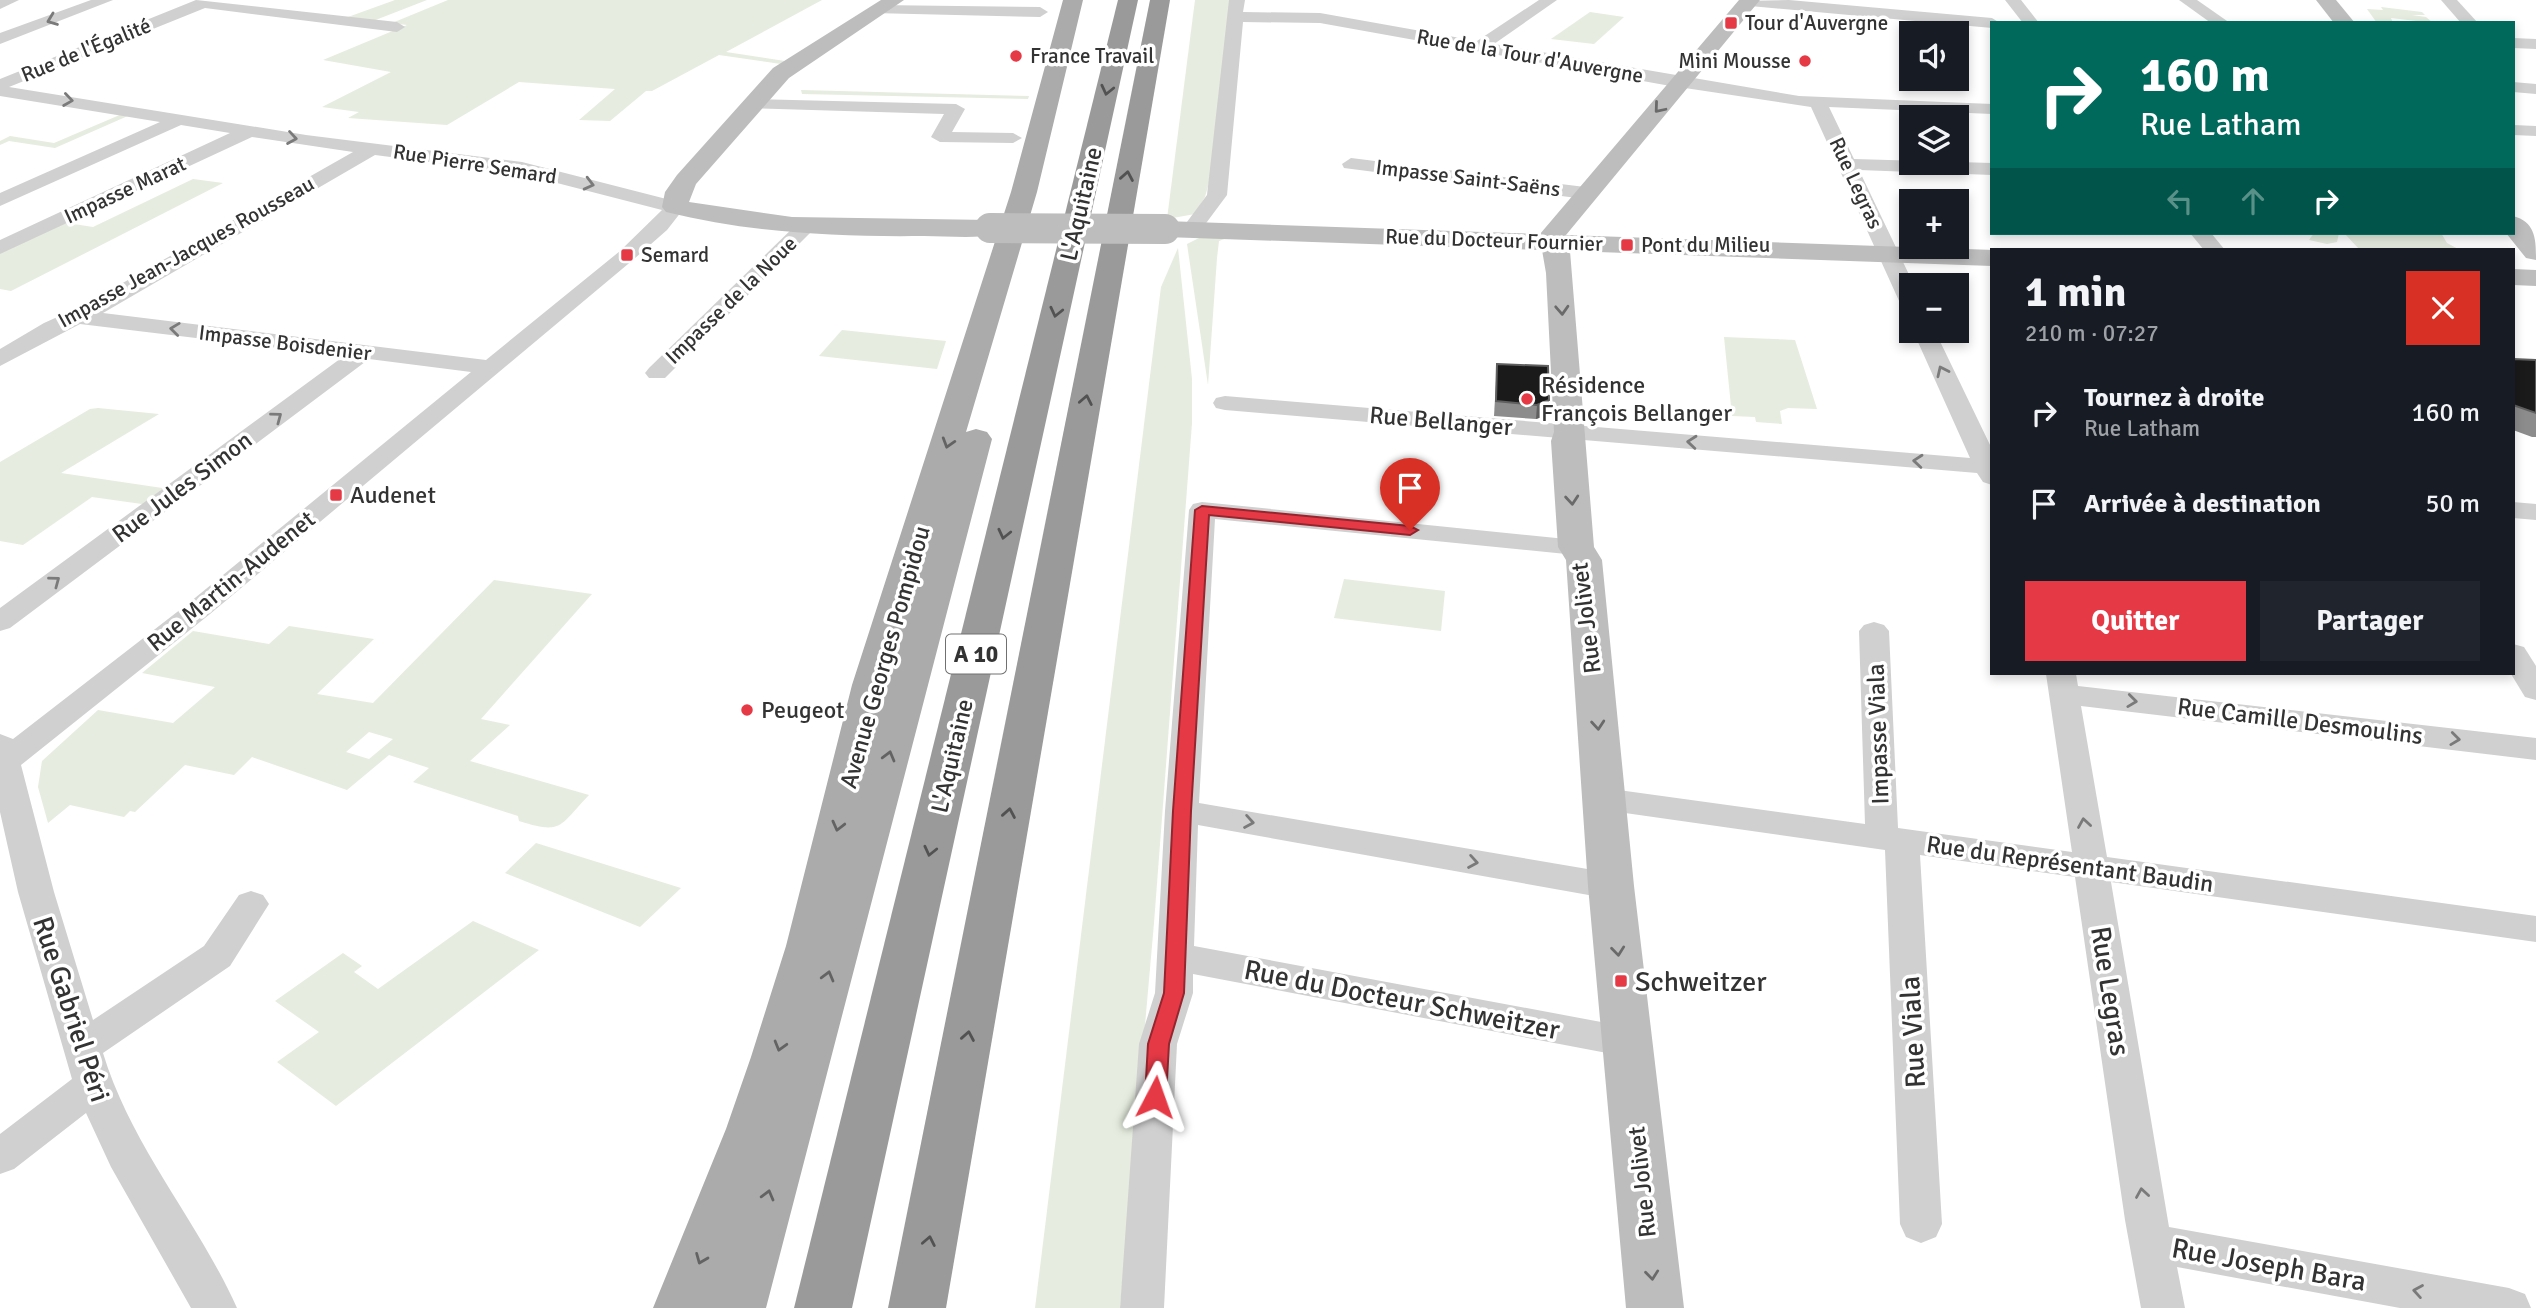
<!DOCTYPE html>
<html lang="fr">
<meta charset="utf-8">
<style>
:root{--surface:#171b24;--page:#20242c;--text:#f1f3f6;--muted:#9ea1a6;--accent:#e63946}
body{margin:0;font-family:Signika,sans-serif;background:var(--page);color:var(--text);height:100vh;display:flex;flex-direction:column;font-size:26px;white-space:nowrap}
*{box-sizing:border-box;margin:0}
p{font-size:23px;color:var(--muted)}
.icon{flex:none;width:38px;height:38px;fill:none;stroke:currentColor;stroke-width:2;stroke-linecap:round;stroke-linejoin:round}
.map{position:relative;flex:1;overflow:hidden}
.drawer{position:absolute;left:1990px;top:248px;width:525px;height:427px;display:flex;flex-direction:column;background:var(--surface);border-radius:0px;box-shadow:0 4px 10px #0003}
.drawer>*{flex:none}
.hud{position:absolute;left:1990px;top:21px;width:525px;height:214px;border-radius:0px;box-shadow:0 4px 10px #0003;background:#00695c;color:#fff;overflow:hidden}
.buttons{position:absolute;left:1899px;top:21px;display:grid;gap:14px}
.buttons a{display:grid;place-items:center;width:70px;height:70px;border-radius:0px;background:var(--surface);box-shadow:0 4px 10px #0003;font-size:35px}
.pin{position:absolute;display:grid;place-items:center;width:60px;height:60px;color:#fff;margin:-72px -30px;border-radius:50% 50% 50% 0;rotate:-45deg;box-shadow:0 0 7px #0007}
.pin .icon{rotate:45deg}
.me{position:absolute;width:77px;margin:-38px;rotate:4deg;stroke-linejoin:round;filter:drop-shadow(0 0 5px #0008)}
.turn{display:flex;align-items:center;gap:24px;height:147px;padding:0 35px;font-size:32px}
.turn .icon{width:91px;height:91px;stroke-width:2.5}
.turn b{display:block;font-size:49px;line-height:60px}
.lanes{display:flex;align-items:center;height:66px;padding:0 35px;background:#0003;justify-content:center;gap:35px;direction:ltr}
.lanes .off{opacity:.35}
.round{display:grid;place-items:center;flex:none;width:74px;height:74px;border-radius:0px;background:var(--page)}
.headline{display:flex;align-items:center;justify-content:space-between;height:119px;padding:0 35px}
h1{font-size:42px;font-weight:700;line-height:52px}
.cta{display:flex;gap:14px;margin-top:auto;padding:14px 35px}
.cta a{flex:1;height:80px;border-radius:0px;background:var(--accent);color:#fff;font-size:28px;font-weight:700;line-height:80px;text-align:center}
.cta a+a{background:var(--page);color:var(--text)}
ul{padding:0;list-style:none}
li{display:flex;align-items:center;gap:21px;height:91px;padding:0 35px}
li div{flex:1}
li b{display:block;font-size:26px}
li em{font-style:normal}
.map>svg:first-child{display:block}
.green{fill:#e6ecdf;fill-rule:evenodd}
.lines{fill:none;stroke-linecap:round;stroke-linejoin:round}
.street{fill:#d0d0d0;fill-rule:evenodd}
.secondary{fill:#bdbdbd;fill-rule:evenodd}
.primary{fill:#ababab;fill-rule:evenodd}
.highway{fill:#9a9a9a;fill-rule:evenodd}
.secondary-bridge{stroke:#bdbdbd;stroke-width:30}
.wall{fill:#8c8c8c}
.shaded-wall{fill:#5f5f5f}
.building{fill:#1a1a1a;stroke:#5f5f5f;stroke-width:2}
.oneway{stroke:#7a7a7a}
.oneway2{stroke:#525252}
.oneway3{stroke:#6a6a6a}
.oneway4{stroke:#636363}
.route{fill:#e63946;stroke:#96252e;stroke-width:2}
.poi-dot{fill:#e63946;stroke:#fff;stroke-width:2.5}
.labels{text-anchor:middle;stroke-width:7;stroke-linejoin:round;paint-order:stroke}
.far-poi-label{font-size:21px;fill:#333;stroke:#fff;text-anchor:start}
.far-street-label{font-size:21px;fill:#333;stroke:#fff}
.shield{fill:#fff;stroke:#707070;stroke-width:2}
.shield-label{font-size:23px;font-weight:bold;fill:#333}
.street-label{font-size:24px;fill:#333;stroke:#fff}
.poi-label{font-size:24px;fill:#333;stroke:#fff;text-anchor:start}
.near-poi-label{font-size:28px;fill:#333;stroke:#fff;text-anchor:start}
.near-street-label{font-size:28px;fill:#333;stroke:#fff}
</style>
<div class="map">
<svg width="2536" height="1308" viewBox="0 0 2536 1308">
<rect width="100%" height="100%" fill="#fff"/>
<g class="green">
<polygon points="395,0 427,0 373,21 348,17"/>
<polygon points="448,0 822,0 726,52 785,61 781,64 719,55 652,91 646,91 610,121 579,120 615,89 519,82 447,125 348,118 359,112 322,107 391,72 323,60 407,25 392,23"/>
<polygon points="1195,0 1230,0 1212,172 1205,197 1195,214 1167,219"/>
<polygon points="2381,7 2422,12 2425,15 2412,15 2426,17 2433,23 2391,18 2393,23 2377,23 2367,9 2383,10"/>
<polygon points="1590,12 1624,17 1594,44 1551,39"/>
<polygon points="801,90 1029,96 1028,99 802,94"/>
<polygon points="122,114 130,115 55,148 9,141 0,145 0,141 10,136 54,143"/>
<polygon points="193,179 223,183 11,291 0,289 0,250 61,222 93,227"/>
<polygon points="2314,233 2441,233 2447,243 2460,250 2359,249 2345,234 2339,233 2337,242 2327,244 2309,240"/>
<polygon points="1201,237 1227,238 1219,241 1217,258 1208,385 1187,244"/>
<polygon points="1178,248 1192,379 1192,423 1154,923 1120,1308 1035,1308 1161,287"/>
<polygon points="842,330 946,341 937,369 819,356"/>
<polygon points="1724,337 1795,340 1817,409 1788,408 1780,411 1782,424 1756,422 1755,417 1732,416"/>
<polygon points="98,408 159,414 61,473 169,489 149,505 92,497 23,545 0,541 0,462 90,409"/>
<polygon points="1344,579 1445,591 1441,631 1334,618"/>
<path d="M494,580L592,594L481,719L510,725L470,761L589,795C559,826 563,835 519,821L518,816L413,782L429,768L389,755L347,790L252,757L234,775L185,765L135,812L130,811L124,817L70,805L48,823L38,787L42,761L98,710L173,723L215,687L142,673L193,631L269,644L289,626L374,639L317,694L373,703ZM369,732L393,739L369,759L346,752Z"/>
<polygon points="536,843 681,888 640,927 505,873"/>
<polygon points="473,921 539,950 336,1106 277,1062 319,1032 275,1001 343,953 362,966 354,972 378,989"/>
</g>
<g class="lines">
<g class="street">
<polygon points="0,0 19,0 0,9"/>
<polygon points="91,0 113,0 0,44 0,33"/>
<path d="M196,0L397,22L405,27L397,32L205,8L9,87L306,135L522,162L682,203L685,207L667,230L634,259L210,614L21,765L54,892L93,1020L204,946L239,895L251,891L263,895L269,904L230,966L103,1053C132,1148 197,1219 237,1308H191L111,1167L86,1113L14,1169L0,1174V1134L72,1079L18,892L0,812V734L13,739L190,602L471,372L369,359L10,628L0,631V608L344,356L80,324L0,366V349L44,323L84,305L353,152L252,137L0,254V240L230,133L181,125L0,206V193L160,122L0,96V79ZM375,155L522,174L662,210L620,251L486,360L103,313Z"/>
<polygon points="1229,0 1245,0 1243,12 1320,13 1477,41 1539,0 1557,0 1494,44 1799,96 1992,104 1992,114 1829,107 1854,159 1992,163 1992,175 1859,170 1914,285 1911,285 1911,310 1900,303 1811,107 1665,85 1320,23 1243,22 1227,195 1198,234 1191,236 1181,230 1207,195"/>
<polygon points="1789,0 1992,18 2000,23 1992,23 1992,28 1750,6 1742,1"/>
<polygon points="2005,0 2021,0 2039,23 2023,23"/>
<polygon points="2179,0 2197,0 2230,23 2211,23"/>
<polygon points="2441,0 2457,0 2478,23 2461,23"/>
<polygon points="877,5 1040,7 1048,12 1040,17 872,13 869,10"/>
<polygon points="2513,38 2536,39 2536,49 2513,48"/>
<polygon points="2513,82 2536,84 2536,94 2513,92"/>
<polygon points="754,99 956,104 965,109 952,132 1013,133 1022,138 1013,143 940,142 931,137 944,114 748,108 745,104 748,100"/>
<polygon points="2513,125 2536,126 2536,136 2513,135"/>
<polygon points="1351,158 1585,187 1595,193 1585,199 1344,168 1342,164"/>
<polygon points="806,220 813,222 816,226 813,230 665,378 649,378 645,373 649,368 799,222"/>
<polygon points="2190,233 2211,233 2225,250 2204,250"/>
<polygon points="1913,331 1935,331 1992,449 1992,485 1983,482 1977,473 1225,410 1216,408 1213,403 1216,398 1225,396 1970,458"/>
<polygon points="1202,502 1586,541 1590,547 1586,553 1576,555 1215,519 1199,803 1611,873 1623,877 1628,886 1623,895 1611,899 1198,825 1194,946 1628,1027 1642,1031 1647,1042 1642,1053 1628,1057 1193,974 1193,993 1177,1044 1164,1308 1120,1308 1139,1044 1155,993 1165,811 1189,510 1193,504"/>
<polygon points="2513,502 2536,504 2536,520 2513,518"/>
<polygon points="1874,622 1884,625 1889,631 1898,828 2072,852 2046,674 2076,674 2078,686 2536,738 2536,760 2081,706 2107,857 2536,916 2536,942 2111,882 2169,1227 2509,1288 2525,1294 2531,1308 2400,1308 2177,1267 2185,1308 2141,1308 2125,1220 2075,877 1920,855 1942,1224 1936,1237 1921,1243 1906,1237 1900,1224 1885,850 1604,810 1592,807 1588,799 1592,791 1604,788 1865,824 1859,631 1864,625"/>
<polygon points="2513,644 2524,647 2536,666 2536,700 2525,697 2511,674"/>
</g>
<g class="secondary">
<path d="M881,0H904L789,78L696,184L689,202L792,217L990,220L999,222L1003,228L999,234C976,239 948,236 924,236C837,237 751,233 666,212L662,207L665,192L677,175L773,68Z"/>
<polygon points="1739,0 1760,0 1566,235 1994,250 1992,266 1570,251 1594,547 1602,560 1634,886 1684,1308 1626,1308 1588,886 1566,560 1558,547 1551,441 1554,432 1546,273 1542,250 1165,237 1156,235 1152,229 1156,223 1165,221 1540,234"/>
<polygon points="2316,0 2336,0 2355,23 2334,23"/>
<path d="M2513,216C2536,222 2536,240 2536,260L2526,258L2506,233H2513Z"/>
<polygon points="2513,269 2536,270 2536,286 2513,285"/>
</g>
<polygon class="primary" points="1063,0 1083,0 1037,192 966,432 976,429 987,432 992,439 766,1308 653,1308 726,1129 751,1057 786,946 852,685 1011,192"/>
<g class="highway">
<polygon points="1118,0 1138,0 852,1308 794,1308"/>
<polygon points="1150,0 1170,0 946,1308 888,1308"/>
</g>
<polyline class="secondary-bridge" points="990,228 1165,229"/>
</g>
<g class="wall">
<polygon points="2513,359 2536,360 2536,437 2532,437 2513,430"/>
<polygon points="1497,364 1549,400 1548,415 1536,419 1494,416"/>
</g>
<polygon class="shaded-wall" points="1549,400 1548,415 1536,419 1537,405"/>
<g class="building">
<polygon points="2513,359 2536,360 2536,413 2513,405"/>
<polygon points="1497,364 1548,366 1549,400 1537,405 1496,401"/>
</g>
<defs><path id="oneway-chevron" d="M-2-3.5L2.5 0L-2 3.5" fill="none" stroke-width="1.6" stroke-linecap="round" stroke-linejoin="round" transform="scale(1.75)"/></defs>
<g class="oneway">
<use href="#oneway-chevron" transform="translate(52 20) rotate(159)"/>
<use href="#oneway-chevron" transform="translate(68 100) rotate(8)"/>
<use href="#oneway-chevron" transform="translate(292 138) rotate(9)"/>
<use href="#oneway-chevron" transform="translate(589 184) rotate(14)"/>
<use href="#oneway-chevron" transform="translate(175 329) rotate(-173)"/>
<use href="#oneway-chevron" transform="translate(1942 371) rotate(-115)"/>
<use href="#oneway-chevron" transform="translate(277 417) rotate(-37)"/>
<use href="#oneway-chevron" transform="translate(1692 442) rotate(-175)"/>
<use href="#oneway-chevron" transform="translate(1918 461) rotate(-175)"/>
<use href="#oneway-chevron" transform="translate(55 581) rotate(-37)"/>
<use href="#oneway-chevron" transform="translate(2132 701) rotate(7)"/>
<use href="#oneway-chevron" transform="translate(2455 739) rotate(7)"/>
<use href="#oneway-chevron" transform="translate(1249 822) rotate(10)"/>
<use href="#oneway-chevron" transform="translate(2084 823) rotate(-99)"/>
<use href="#oneway-chevron" transform="translate(1473 862) rotate(10)"/>
<use href="#oneway-chevron" transform="translate(2142 1193) rotate(-99)"/>
<use href="#oneway-chevron" transform="translate(2418 1291) rotate(-170)"/>
</g>
<g class="oneway2">
<use href="#oneway-chevron" transform="translate(1107 90) rotate(103)"/>
<use href="#oneway-chevron" transform="translate(1127 176) rotate(-80)"/>
<use href="#oneway-chevron" transform="translate(1056 312) rotate(103)"/>
<use href="#oneway-chevron" transform="translate(1086 400) rotate(-79)"/>
<use href="#oneway-chevron" transform="translate(1004 534) rotate(103)"/>
<use href="#oneway-chevron" transform="translate(1009 813) rotate(-80)"/>
<use href="#oneway-chevron" transform="translate(930 851) rotate(103)"/>
<use href="#oneway-chevron" transform="translate(968 1036) rotate(-80)"/>
<use href="#oneway-chevron" transform="translate(929 1241) rotate(-79)"/>
</g>
<g class="oneway3">
<use href="#oneway-chevron" transform="translate(1659 108) rotate(130)"/>
<use href="#oneway-chevron" transform="translate(1562 310) rotate(87)"/>
<use href="#oneway-chevron" transform="translate(1572 500) rotate(85)"/>
<use href="#oneway-chevron" transform="translate(1598 725) rotate(85)"/>
<use href="#oneway-chevron" transform="translate(1618 951) rotate(84)"/>
<use href="#oneway-chevron" transform="translate(1652 1275) rotate(84)"/>
</g>
<g class="oneway4">
<use href="#oneway-chevron" transform="translate(948 443) rotate(107)"/>
<use href="#oneway-chevron" transform="translate(889 756) rotate(-75)"/>
<use href="#oneway-chevron" transform="translate(838 826) rotate(104)"/>
<use href="#oneway-chevron" transform="translate(828 976) rotate(-75)"/>
<use href="#oneway-chevron" transform="translate(780 1046) rotate(106)"/>
<use href="#oneway-chevron" transform="translate(768 1195) rotate(-75)"/>
<use href="#oneway-chevron" transform="translate(701 1259) rotate(112)"/>
</g>
<polygon class="route" points="1202,506 1410,526 1418,530 1410,535 1209,515 1191,811 1184,993 1169,1044 1166,1097 1163,1103 1155,1105 1148,1103 1145,1097 1148,1044 1164,993 1173,811 1195,510"/>
<g class="poi-dot">
<rect x="1724" y="16" width="14" height="14" rx="3.5"/>
<circle cx="1016" cy="56" r="7"/>
<circle cx="1805" cy="61" r="7"/>
<rect x="1620" y="238" width="14" height="14" rx="3.5"/>
<rect x="620" y="248" width="14" height="14" rx="3.5"/>
<circle cx="1527" cy="399" r="7"/>
<rect x="329" y="488" width="14" height="14" rx="3.5"/>
<circle cx="747" cy="710" r="7"/>
<rect x="1614" y="974" width="14" height="14" rx="3.5"/>
</g>
<g class="labels">
<g class="far-poi-label">
<text x="1745" y="30">Tour d'Auvergne</text>
<text x="1030" y="63">France Travail</text>
<text x="1791" y="68" text-anchor="end">Mini Mousse</text>
<text x="1641" y="252">Pont du Milieu</text>
<text x="641" y="262">Semard</text>
</g>
<g class="far-street-label">
<text transform="translate(86 50) rotate(-22)" y="7">Rue de l'Égalité</text>
<text transform="translate(1530 56) rotate(10)" y="7">Rue de la Tour d'Auvergne</text>
<text transform="translate(475 164) rotate(9)" y="7">Rue Pierre Semard</text>
<text transform="translate(1468 178) rotate(7)" y="7">Impasse Saint-Saëns</text>
<text transform="translate(1856 183) rotate(65)" y="7">Rue Legras</text>
<text transform="translate(125 190) rotate(-25)" y="7">Impasse Marat</text>
<text transform="translate(1494 240) rotate(2)" y="7">Rue du Docteur Fournier</text>
<text transform="translate(186 252) rotate(-29)" y="7">Impasse Jean-Jacques Rousseau</text>
<text transform="translate(731 300) rotate(-44)" y="7">Impasse de la Noue</text>
<text transform="translate(285 343) rotate(7)" y="7">Impasse Boisdenier</text>
</g>
<rect class="shield" x="946" y="634.5" width="60" height="39" rx="5"/>
<g class="shield-label">
<text x="976" y="662">A 10</text>
</g>
<g class="street-label">
<text transform="translate(1081 204) rotate(-77)" y="8">L'Aquitaine</text>
<text transform="translate(1441 421) rotate(5)" y="8">Rue Bellanger</text>
<text transform="translate(182 487) rotate(-37)" y="8">Rue Jules Simon</text>
<text transform="translate(231 581) rotate(-39)" y="8">Rue Martin-Audenet</text>
<text transform="translate(1586 618) rotate(-97)" y="8">Rue Jolivet</text>
<text transform="translate(885 657) rotate(-74)" y="8">Avenue Georges Pompidou</text>
<text transform="translate(2300 721) rotate(7)" y="8">Rue Camille Desmoulins</text>
<text transform="translate(1878 734) rotate(-92)" y="8">Impasse Viala</text>
<text transform="translate(952 756) rotate(-77)" y="8">L'Aquitaine</text>
<text transform="translate(2070 864) rotate(8)" y="8">Rue du Représentant Baudin</text>
<text transform="translate(1642 1182) rotate(-96)" y="8">Rue Jolivet</text>
</g>
<g class="poi-label">
<text x="1541" y="393">Résidence<tspan x="1541" dy="28">François Bellanger</tspan></text>
<text x="350" y="503">Audenet</text>
<text x="761" y="718">Peugeot</text>
</g>
<g class="near-poi-label">
<text x="1635" y="991">Schweitzer</text>
</g>
<g class="near-street-label">
<text transform="translate(2111 991) rotate(81)" y="10">Rue Legras</text>
<text transform="translate(1402 999) rotate(11)" y="10">Rue du Docteur Schweitzer</text>
<text transform="translate(72 1009) rotate(72)" y="10">Rue Gabriel Péri</text>
<text transform="translate(1912 1032) rotate(-93)" y="10">Rue Viala</text>
<text transform="translate(2269 1264) rotate(10)" y="10">Rue Joseph Bara</text>
</g>
</g>
</svg>
<div class="buttons">
<a><svg class="icon" aria-label="sound" viewBox="0 0 24 24"><path d="M4 9h4l5-4v14l-5-4H4zM17 9q2 3 0 6"/></svg></a>
<a><svg class="icon" aria-label="layers" viewBox="0 0 24 24"><path d="M12 4l9 5-9 5-9-5zM3 14l9 5 9-5"/></svg></a>
<a>+</a>
<a>−</a>
</div>
<div class="pin" style="left:1410px;top:530px;background:#d93025"><svg class="icon" aria-label="arrive" viewBox="0 0 24 24"><path d="M6 21V4h12l-3 4 3 4H6"/></svg></div>
<svg class="me" style="left:1155px;top:1097px" viewBox="-20 -20 40 40"><path d="M0-17L14 15 0 8-14 15z" fill="#e63946" stroke="#fff" stroke-width="4"/></svg>
<div class="hud">
<div class="turn"><svg class="icon" aria-label="right" viewBox="0 0 24 24"><path d="M7 20v-9h11M14 6l5 5-5 5"/></svg><div><b>160 m</b>Rue Latham</div></div>
<div class="lanes"><svg class="icon off" aria-label="left" viewBox="0 0 24 24"><path d="M17 20v-9H6M10 6l-5 5 5 5"/></svg><svg class="icon off" aria-label="ahead" viewBox="0 0 24 24"><path d="M12 20V5M6 11l6-6 6 6"/></svg><svg class="icon" aria-label="right" viewBox="0 0 24 24"><path d="M7 20v-9h11M14 6l5 5-5 5"/></svg></div>
</div>
<section class="drawer">
<div class="headline"><div><h1>1 min</h1><p>210 m · 07:27</p></div><a class="round" style="background:#d93025;color:#fff"><svg class="icon" aria-label="close" viewBox="0 0 24 24"><path d="M6 6l12 12M18 6L6 18"/></svg></a></div>
<ul>
<li><svg class="icon" aria-label="right" viewBox="0 0 24 24"><path d="M7 20v-9h11M14 6l5 5-5 5"/></svg><div><b>Tournez à droite</b><p>Rue Latham</p></div><em>160 m</em></li>
<li><svg class="icon" aria-label="arrive" viewBox="0 0 24 24"><path d="M6 21V4h12l-3 4 3 4H6"/></svg><div><b>Arrivée à destination</b></div><em>50 m</em></li>
</ul>
<div class="cta"><a>Quitter</a><a>Partager</a></div>
</section>
</div>
